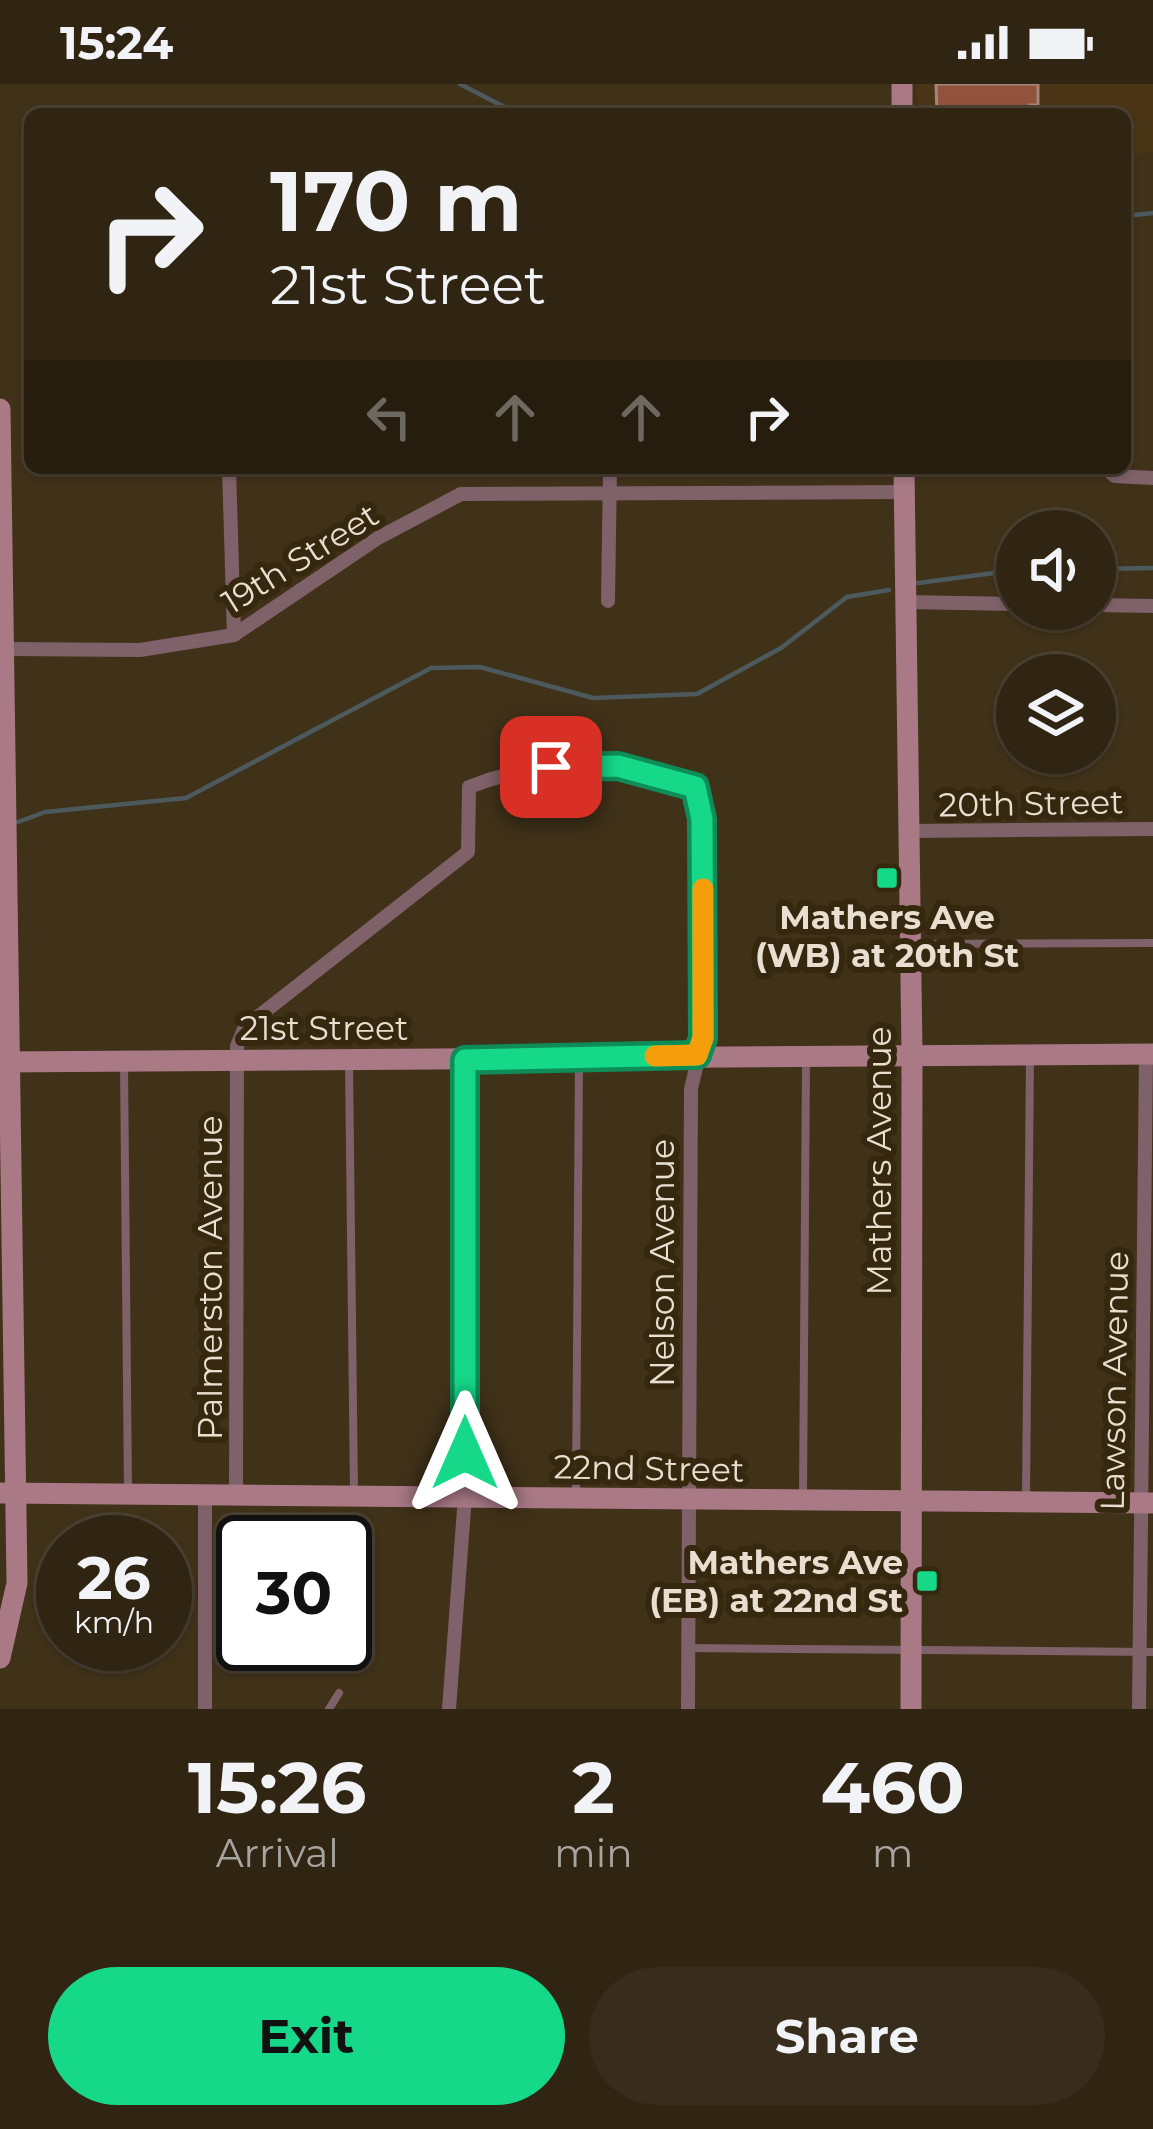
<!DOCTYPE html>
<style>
:root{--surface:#302513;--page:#382d1c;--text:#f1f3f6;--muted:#a8a5a0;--line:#4b4233;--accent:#15d989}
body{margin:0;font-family:Montserrat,sans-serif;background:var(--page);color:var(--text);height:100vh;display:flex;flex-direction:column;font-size:45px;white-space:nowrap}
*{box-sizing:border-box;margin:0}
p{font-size:39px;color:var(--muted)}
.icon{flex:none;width:66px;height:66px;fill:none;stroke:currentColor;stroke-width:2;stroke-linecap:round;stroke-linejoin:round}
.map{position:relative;height:1625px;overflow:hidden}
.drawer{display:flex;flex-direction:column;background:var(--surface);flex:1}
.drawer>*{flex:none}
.banner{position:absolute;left:24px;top:24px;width:1107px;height:366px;border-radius:18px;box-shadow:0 3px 9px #0004,0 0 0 3px var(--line);background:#302513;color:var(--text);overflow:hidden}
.fabs{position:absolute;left:996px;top:426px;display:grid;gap:24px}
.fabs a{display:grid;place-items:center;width:120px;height:120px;border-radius:50%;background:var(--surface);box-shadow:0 3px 9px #0004,0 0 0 3px var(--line);font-size:60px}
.speed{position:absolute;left:36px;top:1431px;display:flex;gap:24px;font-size:60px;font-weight:700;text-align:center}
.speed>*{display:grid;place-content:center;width:156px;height:156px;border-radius:50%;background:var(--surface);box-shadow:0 3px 9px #0004,0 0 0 3px var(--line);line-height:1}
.speed small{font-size:30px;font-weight:400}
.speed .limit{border:6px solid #111;border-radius:18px;background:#fff;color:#111}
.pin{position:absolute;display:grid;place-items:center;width:102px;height:102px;color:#fff;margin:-51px;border-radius:24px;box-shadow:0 6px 18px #0006}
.me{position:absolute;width:132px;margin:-66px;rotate:0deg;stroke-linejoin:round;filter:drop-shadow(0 0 9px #0008)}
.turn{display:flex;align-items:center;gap:42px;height:252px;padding:0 48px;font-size:54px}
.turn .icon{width:156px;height:156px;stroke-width:2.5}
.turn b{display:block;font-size:84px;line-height:102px}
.lanes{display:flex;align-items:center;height:114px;padding:0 48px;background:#0003;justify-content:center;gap:60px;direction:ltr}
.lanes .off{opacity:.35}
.eta{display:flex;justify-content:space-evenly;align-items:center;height:204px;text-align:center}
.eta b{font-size:72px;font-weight:700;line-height:84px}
.button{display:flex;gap:24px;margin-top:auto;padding:24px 48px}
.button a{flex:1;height:138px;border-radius:72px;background:var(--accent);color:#111;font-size:48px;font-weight:700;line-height:138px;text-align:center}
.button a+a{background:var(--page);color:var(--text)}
.status{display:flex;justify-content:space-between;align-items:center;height:84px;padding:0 60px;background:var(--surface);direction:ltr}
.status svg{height:33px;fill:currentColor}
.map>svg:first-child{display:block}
.built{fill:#493516}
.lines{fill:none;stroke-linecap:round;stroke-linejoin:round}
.stream{stroke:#4c5a5e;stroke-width:4.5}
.building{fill:#92533c;stroke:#a68579;stroke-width:3}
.lane{stroke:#7f6169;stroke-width:8}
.street{stroke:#7f6169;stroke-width:14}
.secondary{stroke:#a97986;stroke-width:21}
.route-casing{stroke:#0e8d59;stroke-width:30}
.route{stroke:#15d989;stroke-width:21}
.slow{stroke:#f59e0b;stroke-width:21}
.poi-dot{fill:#15d989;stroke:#36270f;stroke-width:4.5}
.labels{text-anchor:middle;stroke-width:12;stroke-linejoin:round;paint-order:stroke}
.street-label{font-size:33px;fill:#e9dfd1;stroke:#36270f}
.poi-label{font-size:33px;font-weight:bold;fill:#e9dfd1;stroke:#36270f}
</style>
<div class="status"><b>15:24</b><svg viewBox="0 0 49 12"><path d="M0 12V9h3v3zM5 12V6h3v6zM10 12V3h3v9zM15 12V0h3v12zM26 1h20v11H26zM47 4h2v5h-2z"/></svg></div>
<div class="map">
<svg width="1153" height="1625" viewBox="0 0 1153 1625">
<rect width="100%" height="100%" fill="#403119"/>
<polygon class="built" points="916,0 1153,0 1153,68 1125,73 1125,30 917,30"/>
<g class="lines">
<g class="stream">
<polyline points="460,0 518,30"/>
<polyline points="1125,132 1153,129"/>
<polyline points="1095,485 1153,484"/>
<polyline points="918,499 1017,486"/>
<polyline points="18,738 45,728 186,714 431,584 480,583 593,614 697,610 781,564 847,513 889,506"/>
</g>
</g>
<polygon class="building" points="936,0 1038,0 1038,21 1030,21 1030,30 937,30"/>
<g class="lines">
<g class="lane">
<polyline points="912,860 1153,859"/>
<polyline points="124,979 128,1408"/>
<polyline points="349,979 354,1408"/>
<polyline points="576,1411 579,976"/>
<polyline points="803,1413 806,978"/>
<polyline points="1026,1414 1030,973"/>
<polyline points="688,1564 1153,1568"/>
<polyline points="329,1625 339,1609"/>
</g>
<g class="street">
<polyline points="229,384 234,551"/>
<polyline points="1105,384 1115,392 1153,394"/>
<polyline points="608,517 610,384"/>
<polyline points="904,518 1017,520"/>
<polyline points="1095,521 1153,522"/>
<polyline points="6,565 140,566 234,551 378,454 461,410 904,408"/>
<polyline points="909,747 1153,745"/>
<path d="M236,1411L237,962L245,943L468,768L469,703C550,671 613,681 695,703L702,735L703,954L691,1005L688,1625"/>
<polyline points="205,1625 205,1411"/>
<polyline points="449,1625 465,1412 465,976"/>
<polyline points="1139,1625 1146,970"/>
</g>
<g class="secondary">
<polyline points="902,0 902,30"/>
<polyline points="0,325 17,1499 0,1574"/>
<polyline points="904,384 912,969 911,1625"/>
<polyline points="1,978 1153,970"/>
<polyline points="1,1409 1153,1419"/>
</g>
</g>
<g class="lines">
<g class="route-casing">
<polyline id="route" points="465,1369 465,976 697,971 703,954 702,735 695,703 618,682 551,683"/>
</g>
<use href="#route" class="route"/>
<polyline class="slow" points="655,972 697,971 703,954 703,805"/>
</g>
<g class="poi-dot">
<rect x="875" y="782" width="24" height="24" rx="6"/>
<rect x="915" y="1485" width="24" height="24" rx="6"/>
</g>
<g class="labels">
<g class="street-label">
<text transform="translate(300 474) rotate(-32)" y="12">19th Street</text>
<text transform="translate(1031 719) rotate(-1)" y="12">20th Street</text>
<text x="324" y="956">21st Street</text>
<text transform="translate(879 1077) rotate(-90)" y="12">Mathers Avenue</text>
<text transform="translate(662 1179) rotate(-90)" y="12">Nelson Avenue</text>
<text transform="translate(210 1194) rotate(-90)" y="12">Palmerston Avenue</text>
<text transform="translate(1114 1297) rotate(-89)" y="12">Lawson Avenue</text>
<text transform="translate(649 1384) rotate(1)" y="12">22nd Street</text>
</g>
<g class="poi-label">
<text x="887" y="845">Mathers Ave<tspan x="887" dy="38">(WB) at 20th St</tspan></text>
<text x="903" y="1490" text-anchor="end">Mathers Ave<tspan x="903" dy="38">(EB) at 22nd St</tspan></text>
</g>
</g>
</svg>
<div class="fabs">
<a><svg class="icon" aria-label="sound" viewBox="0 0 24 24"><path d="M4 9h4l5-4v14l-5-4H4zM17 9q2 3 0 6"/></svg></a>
<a><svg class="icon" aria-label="layers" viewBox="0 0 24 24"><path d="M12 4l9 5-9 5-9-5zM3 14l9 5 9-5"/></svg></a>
</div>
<div class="speed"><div>26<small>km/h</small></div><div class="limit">30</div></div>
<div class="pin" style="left:551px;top:683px;background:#d93025"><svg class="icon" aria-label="arrive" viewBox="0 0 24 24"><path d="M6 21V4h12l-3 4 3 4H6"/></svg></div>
<svg class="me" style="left:465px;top:1369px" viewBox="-20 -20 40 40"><path d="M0-17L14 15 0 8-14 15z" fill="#15d989" stroke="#fff" stroke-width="4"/></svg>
<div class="banner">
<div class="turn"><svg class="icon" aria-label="right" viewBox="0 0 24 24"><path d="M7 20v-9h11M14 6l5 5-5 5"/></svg><div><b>170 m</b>21st Street</div></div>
<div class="lanes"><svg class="icon off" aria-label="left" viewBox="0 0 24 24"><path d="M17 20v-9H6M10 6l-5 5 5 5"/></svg><svg class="icon off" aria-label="ahead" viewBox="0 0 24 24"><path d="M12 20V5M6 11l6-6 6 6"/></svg><svg class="icon off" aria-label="ahead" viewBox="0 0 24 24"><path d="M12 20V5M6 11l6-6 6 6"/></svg><svg class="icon" aria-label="right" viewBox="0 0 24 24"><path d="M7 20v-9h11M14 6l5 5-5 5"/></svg></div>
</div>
</div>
<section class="drawer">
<div class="eta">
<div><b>15:26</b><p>Arrival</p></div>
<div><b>2</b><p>min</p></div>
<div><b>460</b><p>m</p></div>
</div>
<div class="button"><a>Exit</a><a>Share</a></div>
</section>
